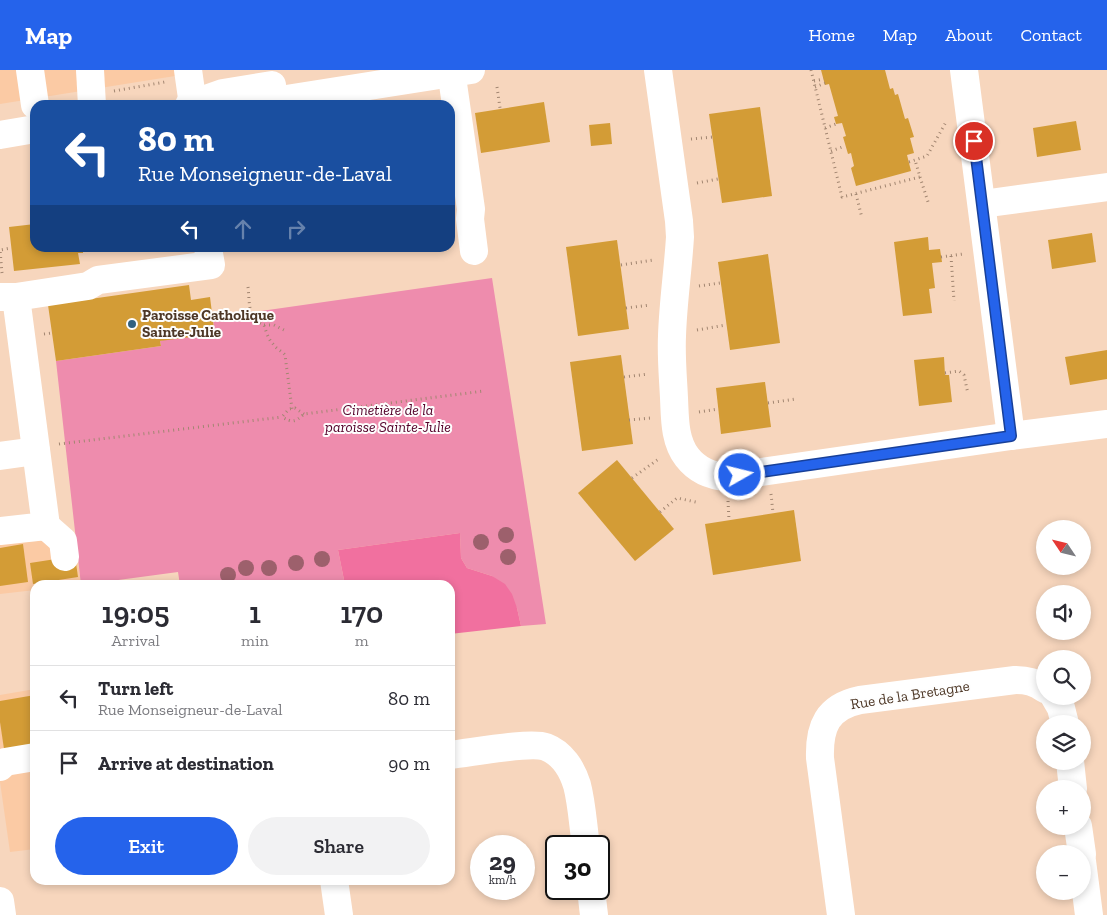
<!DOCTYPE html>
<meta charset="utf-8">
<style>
:root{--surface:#fff;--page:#f2f2f3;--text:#2b2b33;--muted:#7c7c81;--line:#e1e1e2;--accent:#2563eb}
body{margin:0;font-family:"Zilla Slab",serif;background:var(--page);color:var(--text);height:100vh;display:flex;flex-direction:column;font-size:19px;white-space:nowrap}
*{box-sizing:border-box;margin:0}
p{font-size:16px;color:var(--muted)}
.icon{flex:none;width:28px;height:28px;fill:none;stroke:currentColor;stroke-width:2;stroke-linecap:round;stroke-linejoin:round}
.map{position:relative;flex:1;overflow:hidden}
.panel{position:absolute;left:30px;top:510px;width:425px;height:305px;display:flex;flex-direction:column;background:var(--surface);border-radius:15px;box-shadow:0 2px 8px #0003}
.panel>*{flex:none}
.banner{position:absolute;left:30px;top:30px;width:425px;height:152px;border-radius:15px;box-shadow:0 2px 8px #0003;background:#1a4fa0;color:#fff;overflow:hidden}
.needle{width:32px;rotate:305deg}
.tools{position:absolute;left:1036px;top:450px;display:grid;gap:10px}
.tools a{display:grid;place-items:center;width:55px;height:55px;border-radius:50%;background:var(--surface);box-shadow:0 2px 8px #0003;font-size:25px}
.speed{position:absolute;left:470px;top:765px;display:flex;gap:10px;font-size:25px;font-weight:700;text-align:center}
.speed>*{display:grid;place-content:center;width:65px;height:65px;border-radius:50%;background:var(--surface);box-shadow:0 2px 8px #0003;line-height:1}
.speed small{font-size:12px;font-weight:400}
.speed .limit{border:2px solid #111;border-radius:8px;background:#fff;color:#111}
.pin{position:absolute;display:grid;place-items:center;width:42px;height:42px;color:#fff;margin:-21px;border:2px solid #fff;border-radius:50%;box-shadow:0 1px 5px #0007}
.me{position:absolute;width:55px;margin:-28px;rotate:82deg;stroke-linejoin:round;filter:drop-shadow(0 0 4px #0008)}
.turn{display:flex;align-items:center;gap:18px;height:105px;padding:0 25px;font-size:22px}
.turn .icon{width:65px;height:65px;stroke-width:2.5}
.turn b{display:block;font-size:35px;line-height:42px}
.lanes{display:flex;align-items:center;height:48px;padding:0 25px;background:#0003;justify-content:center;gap:25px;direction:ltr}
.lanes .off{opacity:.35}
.eta{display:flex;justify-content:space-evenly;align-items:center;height:85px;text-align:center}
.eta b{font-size:30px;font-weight:600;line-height:35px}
.action{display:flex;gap:10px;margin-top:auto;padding:10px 25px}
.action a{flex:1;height:58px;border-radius:30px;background:var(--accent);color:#fff;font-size:20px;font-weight:600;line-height:58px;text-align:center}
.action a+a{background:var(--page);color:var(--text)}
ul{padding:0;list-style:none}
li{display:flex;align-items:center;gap:15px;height:65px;padding:0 25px;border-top:1px solid var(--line)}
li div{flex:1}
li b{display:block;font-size:19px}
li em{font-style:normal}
header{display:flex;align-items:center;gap:30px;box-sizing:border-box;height:70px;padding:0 25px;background:var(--accent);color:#fff}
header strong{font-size:24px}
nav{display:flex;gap:28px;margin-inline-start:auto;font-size:18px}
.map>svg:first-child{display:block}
.built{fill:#fbcaa4}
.green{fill:#ee8cad}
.forest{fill:#f1709f}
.building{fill:#d39c36}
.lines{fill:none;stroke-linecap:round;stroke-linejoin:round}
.path{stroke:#a28671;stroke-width:3;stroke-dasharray:1 4;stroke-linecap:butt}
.minor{stroke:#fff;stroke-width:28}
.tree{fill:#9d606c}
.route-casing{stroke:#184099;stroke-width:12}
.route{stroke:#2563eb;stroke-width:9}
.poi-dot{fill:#326180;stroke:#fefefe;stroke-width:2}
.labels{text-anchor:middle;stroke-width:4;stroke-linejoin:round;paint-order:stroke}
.poi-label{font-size:15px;font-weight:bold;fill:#4d3726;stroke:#fefefe;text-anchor:start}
.park-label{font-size:15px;font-style:italic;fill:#530029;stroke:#fefefe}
.street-label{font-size:15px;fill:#4d3726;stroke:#fefefe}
</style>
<header>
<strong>Map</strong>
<nav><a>Home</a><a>Map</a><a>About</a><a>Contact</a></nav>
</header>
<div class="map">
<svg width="1107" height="845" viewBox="0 0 1107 845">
<rect width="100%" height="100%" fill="#f7d6bd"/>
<g class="built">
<polygon points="0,0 175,0 175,6 0,34"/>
<polygon points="75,468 81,515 35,515 35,520 0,524 0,474"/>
<polygon points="35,619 35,779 10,782 0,712 0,625"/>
</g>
<polygon class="green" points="492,208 546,554 521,556 517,538 492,506 467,498 461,488 460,463 338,480 345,515 180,515 178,502 81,515 56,291 161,276 160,271 190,262 214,259 213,248"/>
<polygon class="forest" points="460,463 461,488 467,498 492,506 505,514 512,524 517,538 521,556 450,564 450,515 345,515 338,480"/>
<g class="building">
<polygon points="821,0 885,0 890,19 893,18 895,25 898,24 905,49 908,48 914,67 910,68 914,83 907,85 911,101 856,116 851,98 854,96 851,83 848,84 843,67 846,66 842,53 836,54 834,47 838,46 829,14 825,15"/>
<polygon points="544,32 550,72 481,83 475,43"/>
<polygon points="760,37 772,126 722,133 709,44"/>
<polygon points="1076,51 1081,80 1037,87 1033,58"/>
<polygon points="610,53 612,74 591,76 589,55"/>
<polygon points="35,154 35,178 83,178 83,183 78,183 80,194 14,201 9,157"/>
<polygon points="1092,163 1096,192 1052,199 1048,170"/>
<polygon points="928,167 929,180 940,179 942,192 932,193 935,218 929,219 932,243 903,246 894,172"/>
<polygon points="617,170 629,259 578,266 566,177"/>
<polygon points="768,184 780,273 730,280 718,192"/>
<polygon points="189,215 191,230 210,227 214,259 190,262 191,267 160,271 161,276 56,291 48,235"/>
<polygon points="1107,280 1107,309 1070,315 1065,287"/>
<polygon points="621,285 633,374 582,381 570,292"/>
<polygon points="944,287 945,305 949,305 952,332 919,336 914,290"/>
<polygon points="765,312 771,357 721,364 716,318"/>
<polygon points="617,390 674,459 635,491 578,423"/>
<polygon points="794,440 801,491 713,505 705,454"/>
<polygon points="23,474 28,512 0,516 0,478"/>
<polygon points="75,486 78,507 33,514 30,493"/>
<polygon points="35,625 35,674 4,679 0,652 0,631"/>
</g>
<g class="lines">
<g class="path">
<polyline points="811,0 842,127 920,107 915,90"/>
<polyline points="814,11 824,9"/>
<polyline points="497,17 500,38"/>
<polyline points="815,17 825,13"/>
<polyline points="114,21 165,12"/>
<polyline points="825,58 836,54"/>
<polyline points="691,69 713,67"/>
<polyline points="831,81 845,76"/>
<polyline points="34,87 35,87"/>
<polyline points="909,92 927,86 946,52"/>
<polyline points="920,107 929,135"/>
<polyline points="697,113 718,109"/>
<polyline points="856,124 862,148"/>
<polyline points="951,186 954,231"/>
<polyline points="941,187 963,184"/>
<polyline points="621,195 654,190"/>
<polyline points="2,203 0,180 11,178"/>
<polyline points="699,216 720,213"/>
<path d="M248,217C250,233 247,249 264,255C266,261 268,269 273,274C276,279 282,281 285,285L292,339"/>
<polyline points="626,238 650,235"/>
<polyline points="264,255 274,255 284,260"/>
<polyline points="697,260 726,255"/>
<polyline points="44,264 52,263"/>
<polyline points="945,303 959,301 964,305 968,324"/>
<polyline points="624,307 648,304"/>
<polyline points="768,333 796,329"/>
<polyline points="699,342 718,339"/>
<path d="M304,344L295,338L289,339L282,347C293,353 295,352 304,344L484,321"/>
<polyline points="629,350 651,348"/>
<polyline points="59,374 282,347"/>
<polyline points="632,408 660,388"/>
<polyline points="771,424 773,443"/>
<polyline points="728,431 729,450"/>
<polyline points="660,442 677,428 696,432"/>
</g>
<g class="minor">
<polyline points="30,0 35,35"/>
<polyline points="90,0 92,35"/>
<polyline points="188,0 193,35"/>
<polyline points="451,0 471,139 470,149 474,181"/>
<path d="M658,0L679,151L680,167C678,200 673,233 672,266C671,287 673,307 674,328C675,347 674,370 687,387C697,400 711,406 727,407L1011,366L1107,354"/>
<polyline points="964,0 1011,366"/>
<polyline points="189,35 223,23 272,15"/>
<polyline points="248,35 471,0"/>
<polyline points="0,65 35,59"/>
<polyline points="982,134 1107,117"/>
<polyline points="0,227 16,227 88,216 98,210 211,195 208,178"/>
<polyline points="0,386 36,381"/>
<polyline points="46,456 63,471 65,487"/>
<polyline points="0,461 46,456 16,227"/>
<polyline points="1054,626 1061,638 1065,654"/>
<path d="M450,685C470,683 530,671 546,677C562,683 572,699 577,715C582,734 583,756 586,776"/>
<polyline points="1070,691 1073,719"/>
<polyline points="0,697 5,692 35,687"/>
<polyline points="1078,756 1082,784"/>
<polyline points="1082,791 1089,845"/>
<polyline points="334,810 339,845"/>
<polyline points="591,819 594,845"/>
<polyline points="0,831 2,845"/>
<path d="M841,845L820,688C819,657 827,637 860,630L1015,610C1027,610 1035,612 1045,619"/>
</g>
</g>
<g class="tree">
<circle cx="506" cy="465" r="8"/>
<circle cx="481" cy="472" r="8"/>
<circle cx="508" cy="487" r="8"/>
<circle cx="322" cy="489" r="8"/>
<circle cx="296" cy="493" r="8"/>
<circle cx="246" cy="498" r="8"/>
<circle cx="269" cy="498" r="8"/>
<circle cx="228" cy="505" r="8"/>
</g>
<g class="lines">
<g class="route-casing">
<polyline id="route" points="740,405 1011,366 974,71"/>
</g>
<use href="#route" class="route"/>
</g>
<circle class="poi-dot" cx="132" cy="254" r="5"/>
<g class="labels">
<g class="poi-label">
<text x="142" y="250">Paroisse Catholique<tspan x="142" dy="17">Sainte-Julie</tspan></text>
</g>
<g class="park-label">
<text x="388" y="345">Cimetière de la<tspan x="388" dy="17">paroisse Sainte-Julie</tspan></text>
</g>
<g class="street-label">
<text transform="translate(910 625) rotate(-9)" y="5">Rue de la Bretagne</text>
</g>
</g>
</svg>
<div class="tools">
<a><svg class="needle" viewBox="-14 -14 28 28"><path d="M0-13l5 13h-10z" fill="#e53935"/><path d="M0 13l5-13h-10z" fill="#7c7c81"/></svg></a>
<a><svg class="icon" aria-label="sound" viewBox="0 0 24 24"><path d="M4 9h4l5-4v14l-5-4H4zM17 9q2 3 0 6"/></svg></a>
<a><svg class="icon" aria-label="search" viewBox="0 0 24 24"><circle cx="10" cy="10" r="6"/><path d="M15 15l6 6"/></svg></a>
<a><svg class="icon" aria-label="layers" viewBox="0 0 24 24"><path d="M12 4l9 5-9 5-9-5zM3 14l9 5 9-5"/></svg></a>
<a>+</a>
<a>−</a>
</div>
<div class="speed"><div>29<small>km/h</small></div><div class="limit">30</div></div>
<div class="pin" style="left:974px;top:71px;background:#d93025"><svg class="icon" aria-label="arrive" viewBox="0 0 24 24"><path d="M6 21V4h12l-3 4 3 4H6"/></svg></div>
<svg class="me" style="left:740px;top:405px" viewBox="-20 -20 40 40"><circle r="17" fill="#2563eb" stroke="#fff" stroke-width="3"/><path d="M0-11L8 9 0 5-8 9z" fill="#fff"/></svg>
<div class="banner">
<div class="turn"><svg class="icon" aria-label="left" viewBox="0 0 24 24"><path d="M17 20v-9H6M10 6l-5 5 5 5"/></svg><div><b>80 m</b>Rue Monseigneur-de-Laval</div></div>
<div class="lanes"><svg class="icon" aria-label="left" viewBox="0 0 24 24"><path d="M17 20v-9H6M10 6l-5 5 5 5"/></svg><svg class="icon off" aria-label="ahead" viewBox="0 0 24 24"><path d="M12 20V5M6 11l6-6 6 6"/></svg><svg class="icon off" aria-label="right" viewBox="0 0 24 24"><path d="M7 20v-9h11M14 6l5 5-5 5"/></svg></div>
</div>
<section class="panel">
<div class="eta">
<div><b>19:05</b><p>Arrival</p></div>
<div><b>1</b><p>min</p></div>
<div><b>170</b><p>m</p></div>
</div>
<ul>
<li><svg class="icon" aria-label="left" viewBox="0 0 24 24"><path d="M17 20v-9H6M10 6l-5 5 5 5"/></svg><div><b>Turn left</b><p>Rue Monseigneur-de-Laval</p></div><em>80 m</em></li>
<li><svg class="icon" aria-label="arrive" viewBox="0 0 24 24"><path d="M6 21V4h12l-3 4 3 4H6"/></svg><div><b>Arrive at destination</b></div><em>90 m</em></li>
</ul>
<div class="action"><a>Exit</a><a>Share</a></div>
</section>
</div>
